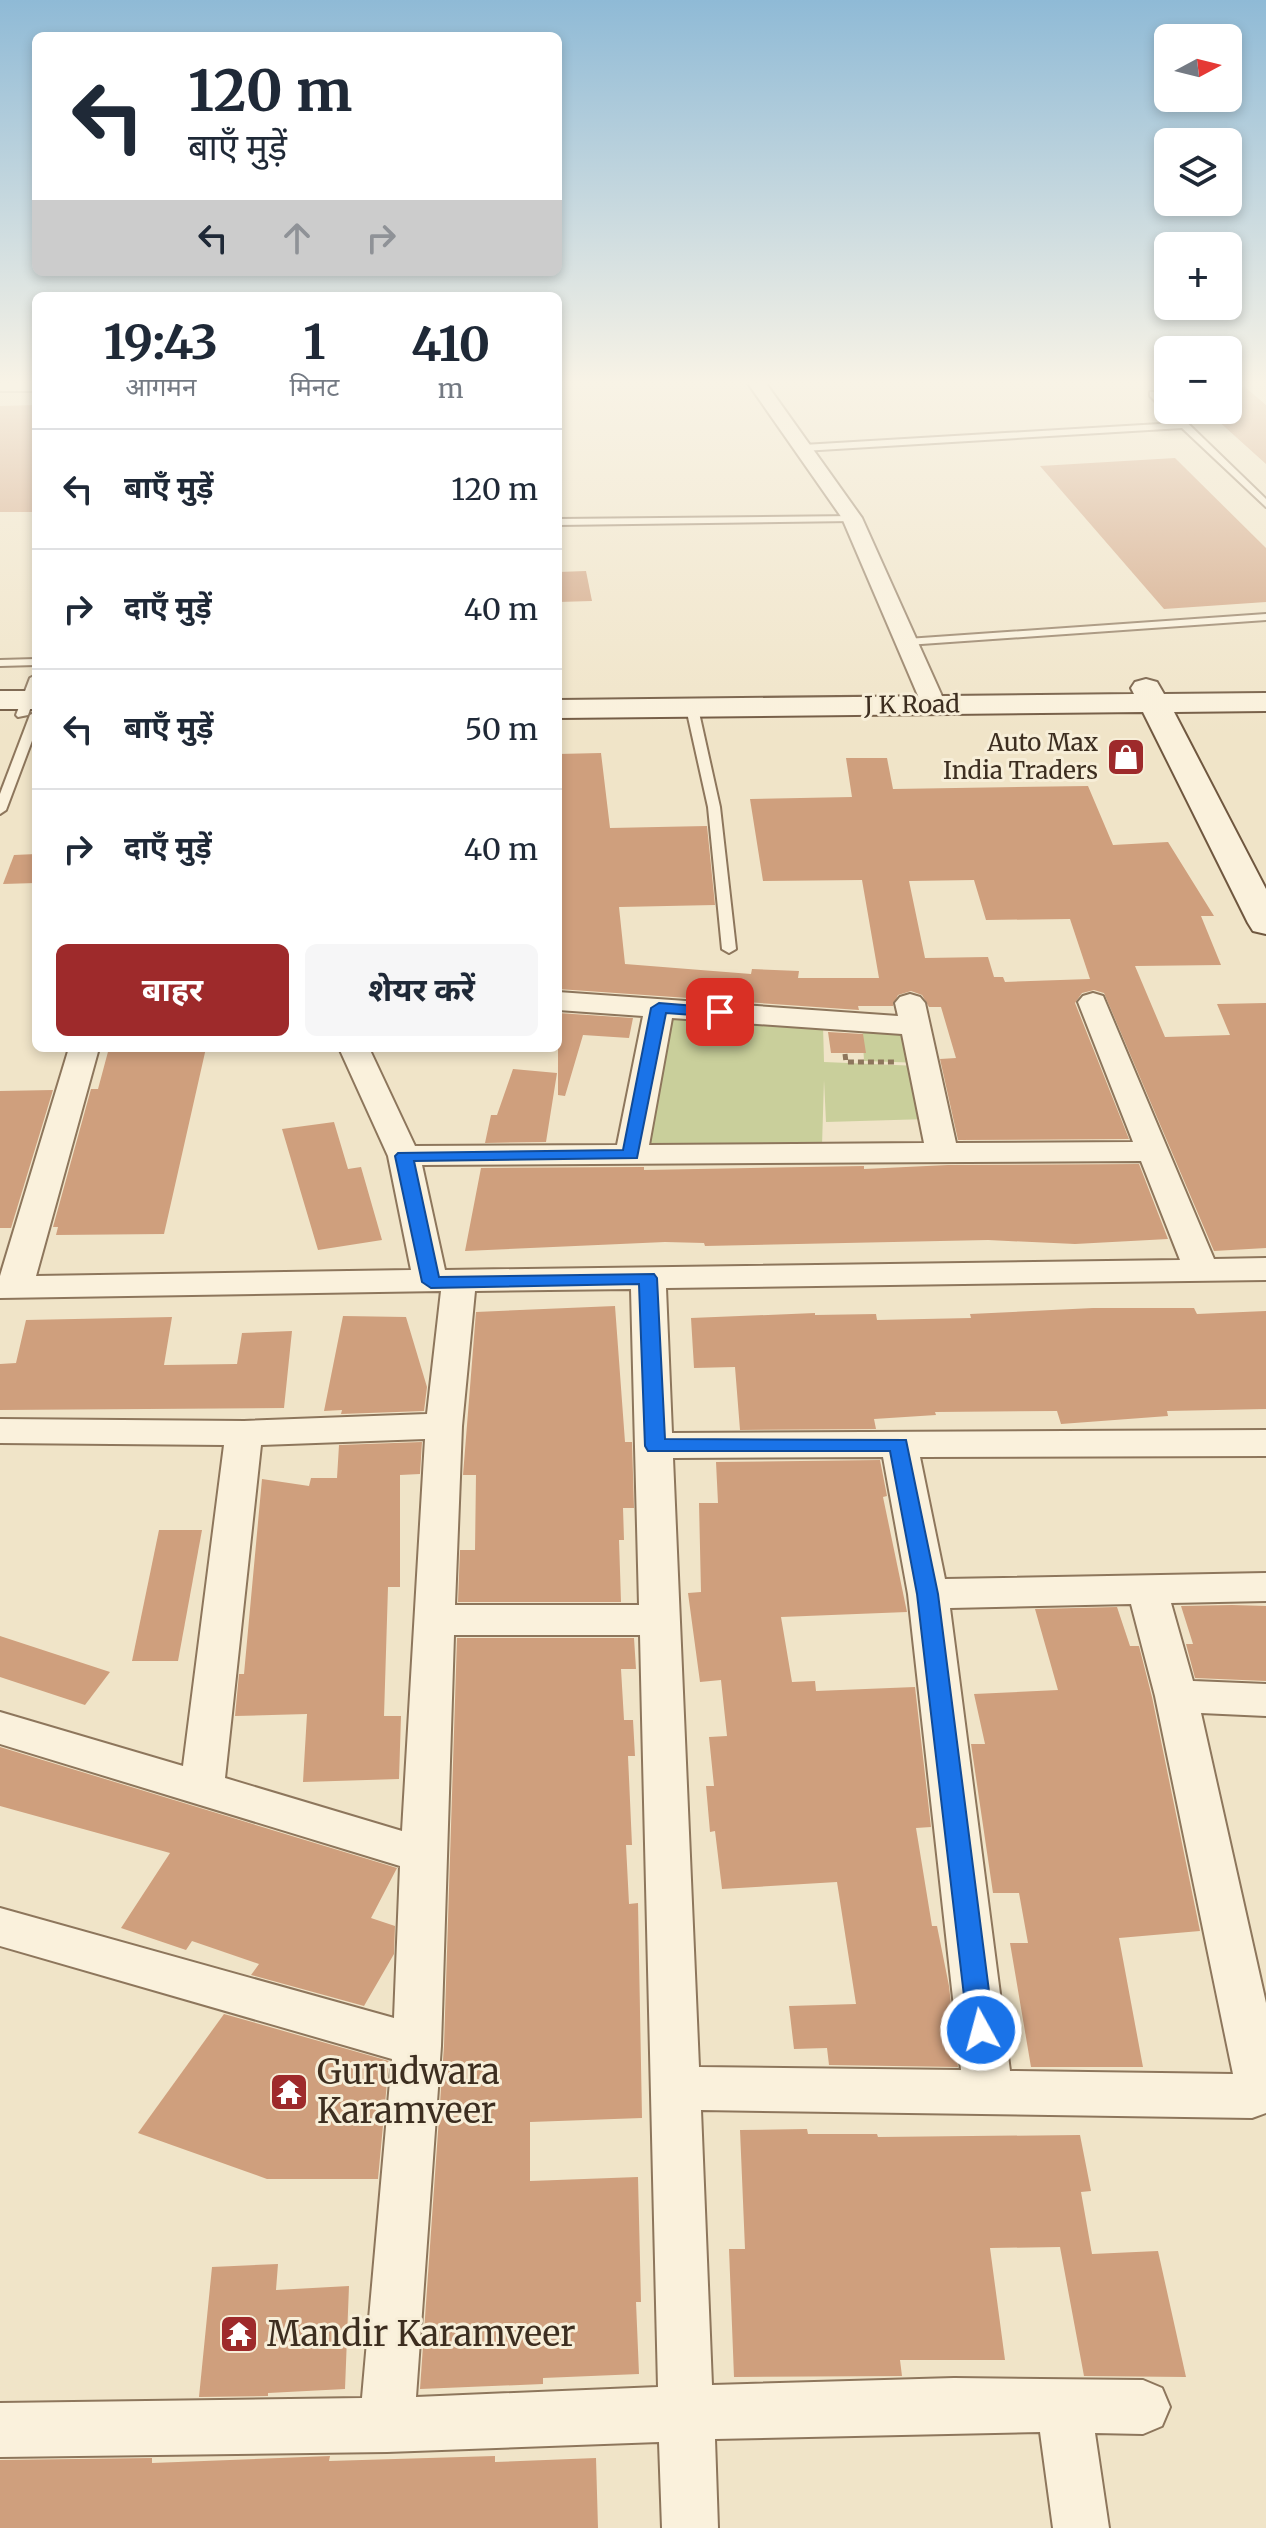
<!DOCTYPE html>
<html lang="hi">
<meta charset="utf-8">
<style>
:root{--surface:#fff;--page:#f6f6f7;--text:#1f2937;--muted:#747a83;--line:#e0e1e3;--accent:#9e2a2b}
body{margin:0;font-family:Merriweather,"Noto Sans Devanagari",serif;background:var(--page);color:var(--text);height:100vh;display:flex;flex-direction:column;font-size:30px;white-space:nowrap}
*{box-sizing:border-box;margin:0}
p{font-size:26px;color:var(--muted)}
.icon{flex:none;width:44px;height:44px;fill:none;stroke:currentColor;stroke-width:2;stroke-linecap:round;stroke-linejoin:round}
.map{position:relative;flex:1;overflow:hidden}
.panel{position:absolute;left:32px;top:292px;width:530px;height:760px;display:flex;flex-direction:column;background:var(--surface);border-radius:12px;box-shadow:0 4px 12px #0003}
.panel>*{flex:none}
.top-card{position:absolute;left:32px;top:32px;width:530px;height:244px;border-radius:12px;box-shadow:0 4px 12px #0003;background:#fff;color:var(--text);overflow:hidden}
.needle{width:52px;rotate:83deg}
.controls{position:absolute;left:1154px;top:24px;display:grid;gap:16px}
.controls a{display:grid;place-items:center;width:88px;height:88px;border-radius:12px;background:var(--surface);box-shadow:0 4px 12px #0003;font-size:40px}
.pin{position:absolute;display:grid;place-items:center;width:68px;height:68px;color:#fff;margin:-34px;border-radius:16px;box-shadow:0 4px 12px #0006}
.me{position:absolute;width:88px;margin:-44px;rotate:353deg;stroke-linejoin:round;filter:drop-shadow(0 0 6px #0008)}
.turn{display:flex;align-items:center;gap:28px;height:168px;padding:0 24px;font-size:36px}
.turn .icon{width:104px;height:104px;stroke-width:2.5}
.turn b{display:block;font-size:56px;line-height:68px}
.lanes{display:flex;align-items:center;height:76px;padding:0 24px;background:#0003;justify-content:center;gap:40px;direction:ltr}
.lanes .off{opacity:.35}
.eta{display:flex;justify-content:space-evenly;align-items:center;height:136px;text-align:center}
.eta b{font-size:48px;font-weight:700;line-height:56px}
.cta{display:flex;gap:16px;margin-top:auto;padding:16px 24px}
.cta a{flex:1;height:92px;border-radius:12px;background:var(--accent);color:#fff;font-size:32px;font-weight:700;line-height:92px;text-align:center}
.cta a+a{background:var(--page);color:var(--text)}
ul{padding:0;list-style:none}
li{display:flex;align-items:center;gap:24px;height:120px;padding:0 24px;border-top:2px solid var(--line)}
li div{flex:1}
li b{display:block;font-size:30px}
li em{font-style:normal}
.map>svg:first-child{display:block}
.green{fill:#c9cf9b}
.building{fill:#cf9f7d;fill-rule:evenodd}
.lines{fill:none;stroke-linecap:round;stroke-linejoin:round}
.lane-casing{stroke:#8d765c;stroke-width:4}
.street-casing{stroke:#8d765c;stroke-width:4}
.secondary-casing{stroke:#6f573f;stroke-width:4}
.path{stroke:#8d765c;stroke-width:5;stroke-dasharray:6 4;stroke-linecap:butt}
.lane{fill:#faf1dc;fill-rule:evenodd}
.street{fill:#faf1dc;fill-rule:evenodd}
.secondary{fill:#faf1dc;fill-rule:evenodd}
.route{fill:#1a73e8;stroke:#114b97;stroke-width:2}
.labels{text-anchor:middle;stroke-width:6;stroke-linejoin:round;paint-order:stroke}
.far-street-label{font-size:24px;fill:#3d2e20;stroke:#f7eed8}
.far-poi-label{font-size:24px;fill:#3d2e20;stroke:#f7eed8;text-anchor:end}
.near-poi-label{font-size:34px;fill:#3d2e20;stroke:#f7eed8;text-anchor:start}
</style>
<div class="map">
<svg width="1266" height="2528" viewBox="0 0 1266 2528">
<rect width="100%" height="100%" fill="#f0e4c8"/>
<g class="green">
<polygon points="663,1012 823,1025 824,1062 919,1066 928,1119 826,1122 824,1080 822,1146 641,1149"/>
<polygon points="862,1022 915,1026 923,1063 864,1061"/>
</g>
<g class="building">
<polygon points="1245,387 1266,405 1266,464 1206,410 1228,410 1228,388"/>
<polygon points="36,405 36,512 0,512 0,406"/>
<polygon points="1175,458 1266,548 1266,602 1164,609 1040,466"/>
<polygon points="586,571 592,601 558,602 558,572"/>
<path d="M601,753L610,828L707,826L715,905L619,907L625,964L751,974L752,969L799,971L798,978H879L862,880L763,881L750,799L852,797L846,758H887L893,789L1088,786L1113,845L1168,842L1214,916H1201L1221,965L1135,966L1165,1037L1230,1035L1217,1004L1266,1003V1248L1214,1251L1104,993L1094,990L1082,993L1075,1003L1129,1139L958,1140L940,1059L956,1058L941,1007H929L922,995L911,991L898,995L893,1006H858L859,1010L558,989V754ZM974,880L986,920L1070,919L1090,979L1005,982L1003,977H994L988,957L925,958L909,881Z"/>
<polygon points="36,854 36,883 3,884 14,855"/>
<polygon points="558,1013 633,1018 629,1038 583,1035 565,1096 558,1095"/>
<polygon points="828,1032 863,1034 866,1053 831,1053"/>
<polygon points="109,1048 206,1048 164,1234 56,1235 58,1227 53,1227 91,1089 98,1089"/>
<polygon points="513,1069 557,1073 546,1142 485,1143 491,1115 497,1115"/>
<polygon points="53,1090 11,1228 0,1228 0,1091"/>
<polygon points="334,1122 348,1169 361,1167 382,1240 318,1250 282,1129"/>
<polygon points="1139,1164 1168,1239 1075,1244 988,1240 705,1246 704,1243 665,1242 465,1251 481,1168 644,1167 644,1170 864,1166 864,1169 948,1165"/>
<polygon points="615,1306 625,1442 632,1442 634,1508 623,1508 624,1540 619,1540 621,1602 458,1602 460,1550 475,1550 476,1475 463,1475 476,1312"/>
<polygon points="1093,1308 1194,1308 1197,1314 1266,1311 1266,1409 1167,1411 1168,1416 1061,1424 1057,1411 935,1412 936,1415 874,1419 876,1429 740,1430 735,1367 694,1368 691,1318 815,1313 815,1315 876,1314 877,1320 971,1318 970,1314"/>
<polygon points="343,1316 406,1317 427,1387 424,1411 341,1414 342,1410 324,1411"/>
<polygon points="172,1317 164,1365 237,1364 242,1333 292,1331 284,1408 0,1410 0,1364 16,1363 26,1320"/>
<polygon points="422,1442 420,1474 400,1475 400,1587 388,1587 384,1716 401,1716 399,1779 303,1782 307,1714 235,1716 239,1674 244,1674 262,1479 309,1486 311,1478 337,1478 339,1445"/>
<polygon points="880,1460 887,1496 883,1497 907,1612 781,1617 792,1682 815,1681 816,1691 915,1687 931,1827 916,1828 932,1926 937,1926 949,1986 958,2067 829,2065 827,2048 794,2049 789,2006 856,2004 837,1882 722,1889 715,1831 710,1832 706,1786 714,1786 709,1737 727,1736 721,1680 700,1682 688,1593 701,1592 699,1503 718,1503 716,1462"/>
<polygon points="159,1530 202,1530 178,1661 132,1661"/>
<polygon points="1232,1605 1266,1606 1266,1681 1195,1678 1186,1644 1193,1644 1181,1606"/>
<polygon points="1117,1607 1130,1646 1139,1646 1152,1697 1200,1931 1119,1938 1143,2067 1031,2067 1010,1943 1028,1943 1019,1893 993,1893 971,1744 985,1744 974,1694 1058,1690 1035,1609"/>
<polygon points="0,1636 110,1672 85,1705 0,1677"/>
<polygon points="457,1638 634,1638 636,1669 621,1669 624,1720 633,1720 635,1756 628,1756 632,1845 626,1845 629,1904 638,1903 642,2118 530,2122 530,2181 638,2177 641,2302 636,2302 639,2374 543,2378 543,2384 420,2389 444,2046"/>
<polygon points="0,1747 397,1868 371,1918 395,1926 394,1954 364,2006 251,1975 259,1964 192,1941 186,1950 121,1928 170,1853 0,1806"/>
<polygon points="224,2014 389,2061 378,2179 267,2179 138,2133"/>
<polygon points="807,2129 808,2134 877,2134 878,2137 1080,2135 1091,2191 1081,2192 1092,2254 1158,2251 1186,2377 1084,2376 1060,2247 990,2248 1005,2360 900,2360 902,2376 734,2377 729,2249 745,2249 740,2130"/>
<polygon points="278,2264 276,2290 349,2286 345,2389 268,2393 268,2396 199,2397 212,2267"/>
<polygon points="330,2456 329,2461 495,2456 495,2462 596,2458 598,2528 0,2528 0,2460 152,2458 152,2463"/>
</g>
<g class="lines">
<g class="lane-casing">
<g id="lane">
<polygon points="1150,392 1156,392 1168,404 1168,410 1174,410 1266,499 1266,507 1182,428 803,451 798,448 803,445 1177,423 1150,396"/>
<polygon points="855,516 855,520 852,521 558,525 558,519"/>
<polygon points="1266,614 1266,620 907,645 902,642 907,639"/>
<polygon points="36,659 36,665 0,666 0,660"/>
<polygon points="36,675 36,693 28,715 18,717 16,715 30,678"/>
<polygon points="692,705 698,708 720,807 736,949 729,953 722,949 708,807 686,708"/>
<polygon points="36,712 36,730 6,810 0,814 0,794 30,715"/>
</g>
</g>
<g class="street-casing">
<g id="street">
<rect x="0" y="382" width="36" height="9"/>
<polygon points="747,382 765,382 862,518 946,705 942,710 926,710 922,705 842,518"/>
<path d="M558,992L898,1016L895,1003L900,997L910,994L920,997L925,1003L956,1143L1133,1142L1078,1002L1083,996L1093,993L1103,996L1214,1259L1266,1258V1280L666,1288L672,1433L1266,1430V1456L920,1457L945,1579L1266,1573V1601L1171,1603L1193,1681L1266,1684V1716L1201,1713L1266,2003V2113L1252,2118L701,2110L712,2385L954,2378L1143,2380L1162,2388L1170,2407L1162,2426L1143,2434L1095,2433L1109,2528H1053L1040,2432L715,2439L718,2528H662L659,2442L387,2452L0,2457V2403L362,2398L392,2059L0,1946V1908L394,2018L400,1866L0,1744V1712L183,1766L224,1445L0,1443V1419L244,1421L427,1414L441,1291L0,1298V1276L69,1048H99L36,1276L411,1270L388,1156L339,1048H369L415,1146L617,1145L643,1016L558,1010ZM672,1018L902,1034L924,1143L649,1145ZM1141,1161L1180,1260L445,1270L422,1165ZM631,1289L639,1605H455L462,1426L475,1291ZM425,1439L402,1831L225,1778L261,1445ZM883,1457L908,1594L961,2070L699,2067L673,1458ZM1131,1604L1155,1696L1233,2074L1010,2071L950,1608ZM454,1635H640L658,2387L416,2397L441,2046Z"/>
</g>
</g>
<g class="secondary-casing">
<g id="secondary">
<polygon points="1146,679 1157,682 1164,694 1266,693 1266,711 1174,712 1266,889 1266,934 1253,931 1248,923 1143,712 558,718 558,700 1134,694 1131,688 1135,682"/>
<rect x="0" y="691" width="36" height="18"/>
</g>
</g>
<polyline class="path" points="845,1054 846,1062 894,1062"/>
<use href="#lane" class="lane"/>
<use href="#street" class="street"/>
<use href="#secondary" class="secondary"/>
</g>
<linearGradient id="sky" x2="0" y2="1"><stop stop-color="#8fbad6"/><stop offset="0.52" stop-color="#f8f3e6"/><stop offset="1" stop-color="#f8f3e6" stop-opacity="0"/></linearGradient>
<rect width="1266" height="736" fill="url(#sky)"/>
<polygon class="route" points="659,1003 720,1008 728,1012 720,1017 666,1013 637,1158 414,1161 439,1277 654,1274 657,1278 665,1439 906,1440 938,1594 994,2030 990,2038 981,2041 972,2038 968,2030 917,1594 890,1451 648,1451 645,1446 639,1284 431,1288 422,1282 395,1156 398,1153 623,1150 651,1008"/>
<defs>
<g id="shop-square" transform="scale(2)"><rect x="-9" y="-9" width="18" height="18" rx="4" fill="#9e2a2b" stroke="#f7eed8"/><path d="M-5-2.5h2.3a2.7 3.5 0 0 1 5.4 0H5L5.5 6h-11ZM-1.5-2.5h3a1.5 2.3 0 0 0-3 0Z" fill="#fff"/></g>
<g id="temple-square" transform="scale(2)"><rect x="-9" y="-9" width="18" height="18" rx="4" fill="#9e2a2b" stroke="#f7eed8"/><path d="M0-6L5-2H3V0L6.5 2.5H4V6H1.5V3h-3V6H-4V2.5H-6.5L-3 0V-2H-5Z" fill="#fff"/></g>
</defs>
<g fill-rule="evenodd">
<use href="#shop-square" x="1126" y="757"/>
<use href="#temple-square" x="289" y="2092"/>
<use href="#temple-square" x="239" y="2334"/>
</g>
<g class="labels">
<g class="far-street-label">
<text transform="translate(912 705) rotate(-1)" y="8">J K Road</text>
</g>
<g class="far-poi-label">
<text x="1098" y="751">Auto Max<tspan x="1098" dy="28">India Traders</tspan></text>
</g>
<g class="near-poi-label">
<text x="317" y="2084">Gurudwara<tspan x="317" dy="39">Karamveer</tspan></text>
<text x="267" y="2346">Mandir Karamveer</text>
</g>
</g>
</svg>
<div class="controls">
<a><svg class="needle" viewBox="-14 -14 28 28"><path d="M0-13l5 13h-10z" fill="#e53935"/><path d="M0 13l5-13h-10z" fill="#747a83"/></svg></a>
<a><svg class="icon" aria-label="layers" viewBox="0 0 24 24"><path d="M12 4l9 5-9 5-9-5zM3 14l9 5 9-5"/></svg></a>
<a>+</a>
<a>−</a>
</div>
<div class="pin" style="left:720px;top:1012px;background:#d93025"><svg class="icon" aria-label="arrive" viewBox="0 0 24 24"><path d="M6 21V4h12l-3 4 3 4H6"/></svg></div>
<svg class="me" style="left:981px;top:2030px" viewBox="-20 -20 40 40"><circle r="17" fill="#1a73e8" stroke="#fff" stroke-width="3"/><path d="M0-11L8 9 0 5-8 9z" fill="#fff"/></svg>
<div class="top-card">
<div class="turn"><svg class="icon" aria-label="left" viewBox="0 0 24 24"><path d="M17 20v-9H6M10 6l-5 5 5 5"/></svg><div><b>120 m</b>बाएँ मुड़ें</div></div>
<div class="lanes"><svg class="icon" aria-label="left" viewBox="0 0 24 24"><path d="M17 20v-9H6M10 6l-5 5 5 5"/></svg><svg class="icon off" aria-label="ahead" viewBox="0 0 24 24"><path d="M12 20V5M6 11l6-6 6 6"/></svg><svg class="icon off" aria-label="right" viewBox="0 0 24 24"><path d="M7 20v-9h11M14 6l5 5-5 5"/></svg></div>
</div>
<section class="panel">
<div class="eta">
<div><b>19:43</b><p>आगमन</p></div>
<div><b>1</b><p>मिनट</p></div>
<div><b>410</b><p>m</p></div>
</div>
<ul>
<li><svg class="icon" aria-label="left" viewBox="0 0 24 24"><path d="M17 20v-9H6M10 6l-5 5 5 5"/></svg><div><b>बाएँ मुड़ें</b></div><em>120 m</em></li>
<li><svg class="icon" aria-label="right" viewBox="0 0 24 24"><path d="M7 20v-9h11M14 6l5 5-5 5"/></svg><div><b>दाएँ मुड़ें</b></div><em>40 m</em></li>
<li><svg class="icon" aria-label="left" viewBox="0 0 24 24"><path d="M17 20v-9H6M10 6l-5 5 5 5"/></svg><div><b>बाएँ मुड़ें</b></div><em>50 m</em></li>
<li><svg class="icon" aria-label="right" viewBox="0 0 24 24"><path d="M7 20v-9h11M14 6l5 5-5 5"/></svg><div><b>दाएँ मुड़ें</b></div><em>40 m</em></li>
</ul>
<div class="cta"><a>बाहर</a><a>शेयर करें</a></div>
</section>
</div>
